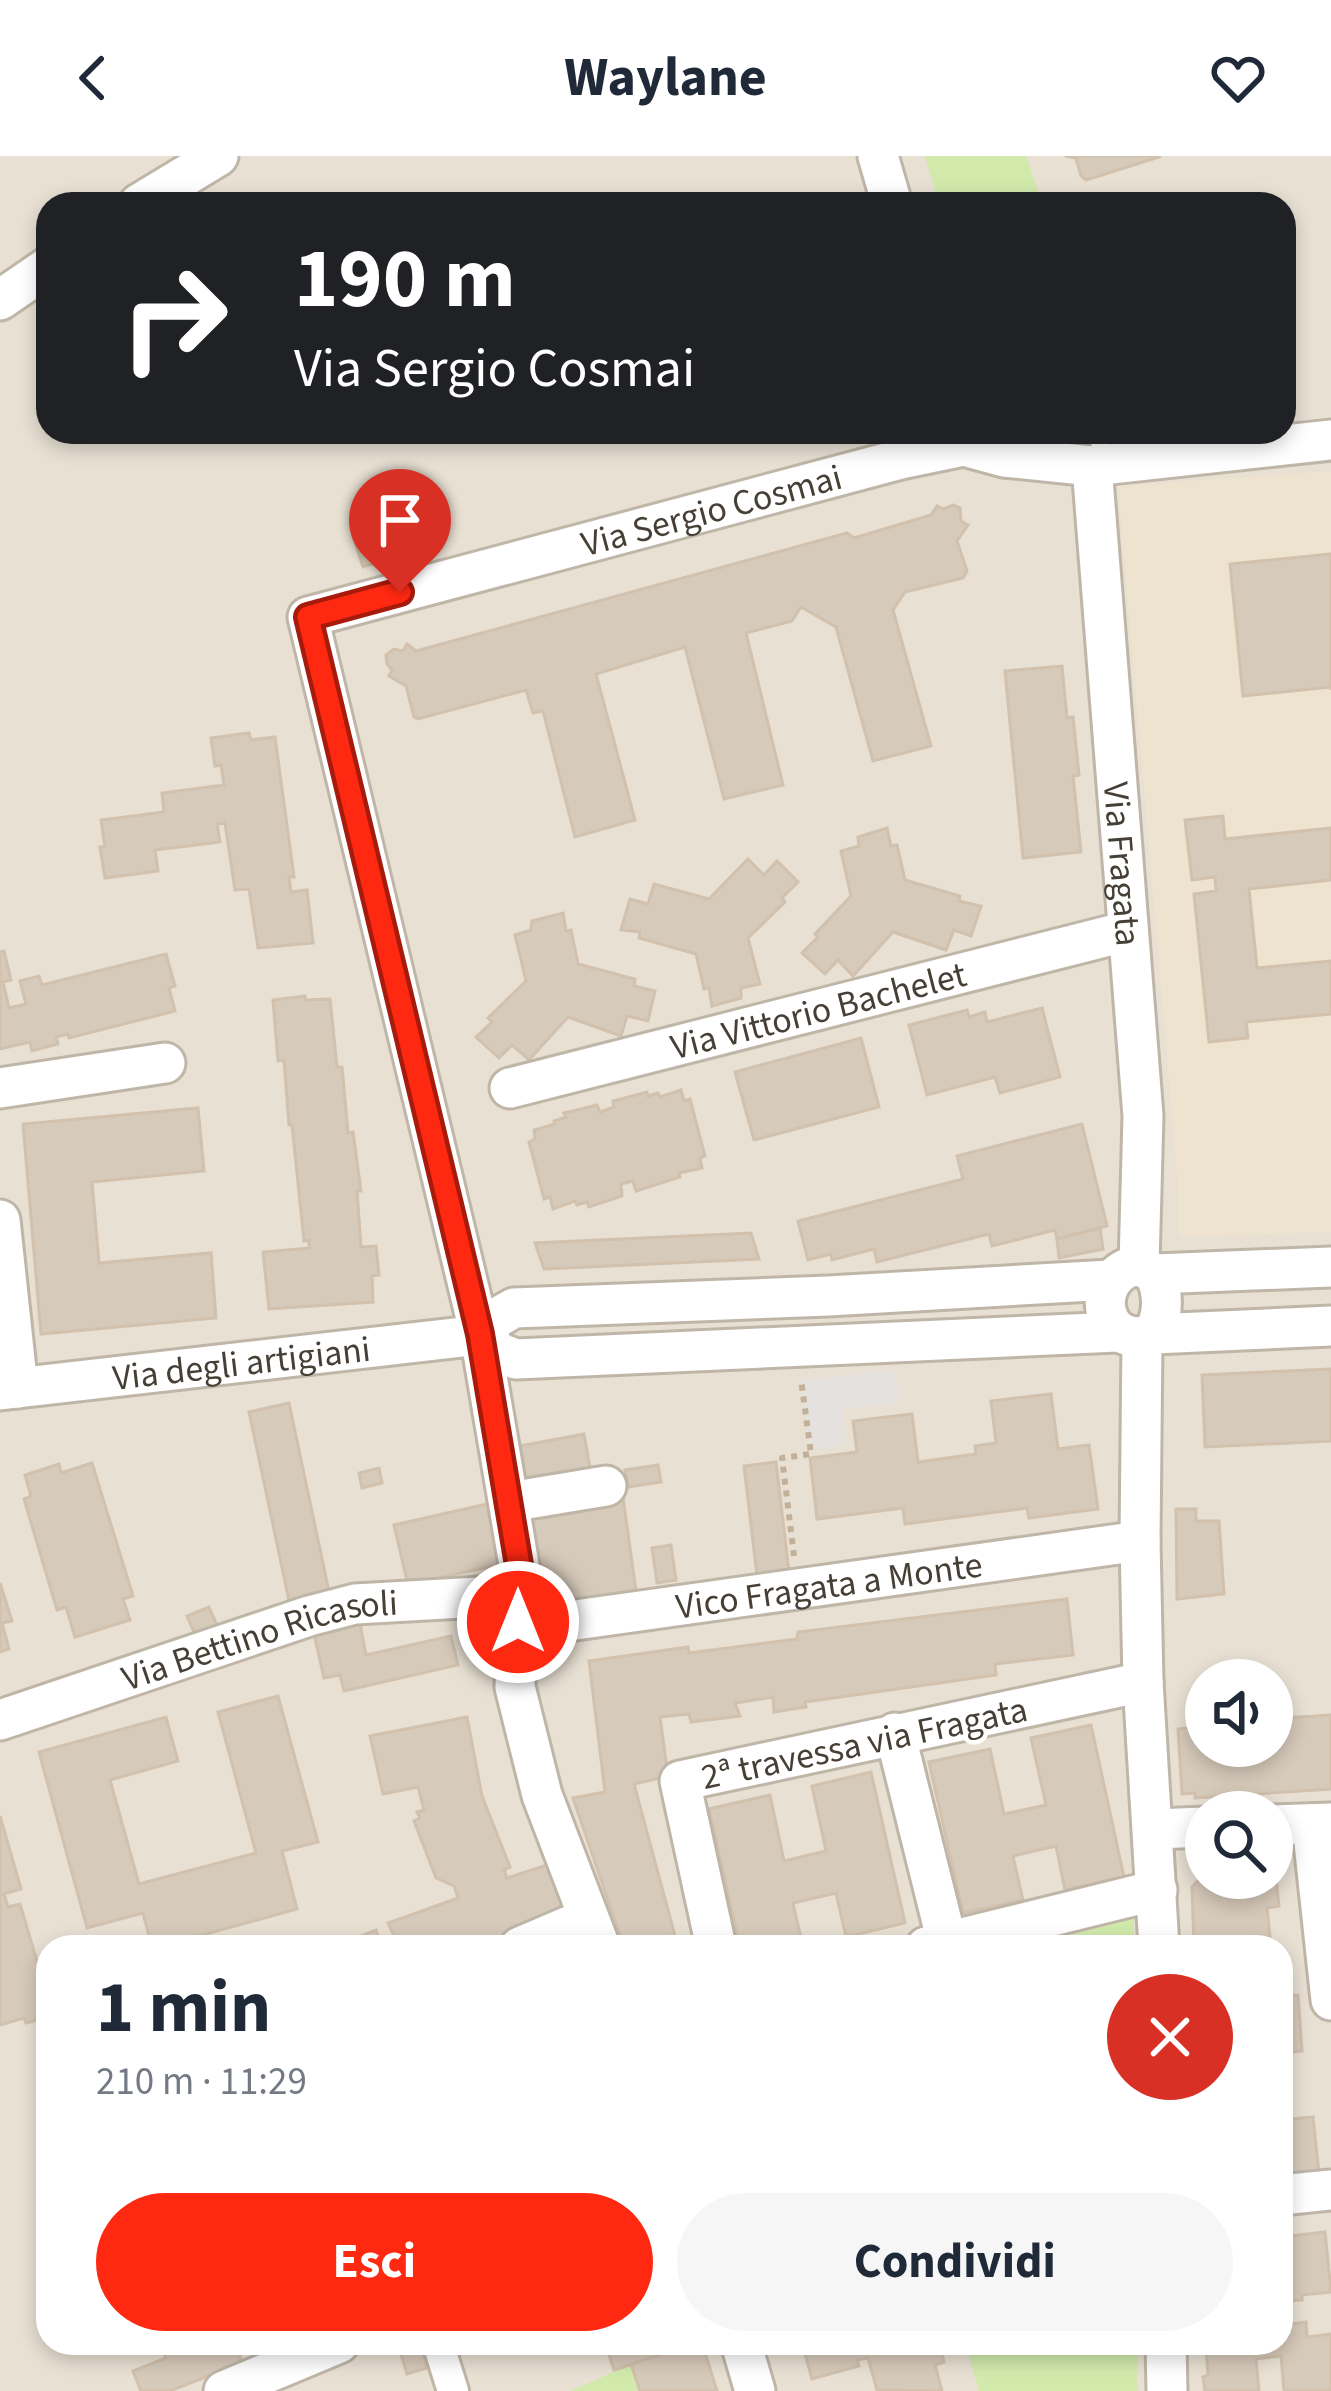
<!DOCTYPE html>
<html lang="it">
<meta charset="utf-8">
<style>
:root{--surface:#fff;--page:#f6f6f7;--text:#1f2937;--muted:#747a83;--accent:#ff2911}
body{margin:0;font-family:"Source Sans 3",sans-serif;background:var(--page);color:var(--text);height:100vh;display:flex;flex-direction:column;font-size:45px;white-space:nowrap}
*{box-sizing:border-box;margin:0}
p{font-size:39px;color:var(--muted)}
.icon{flex:none;width:66px;height:66px;fill:none;stroke:currentColor;stroke-width:2;stroke-linecap:round;stroke-linejoin:round}
.map{position:relative;flex:1;overflow:hidden}
.side{position:absolute;left:36px;top:1779px;width:1257px;height:420px;display:flex;flex-direction:column;background:var(--surface);border-radius:36px;box-shadow:0 6px 18px #0003}
.side>*{flex:none}
.hud{position:absolute;left:36px;top:36px;width:1260px;height:252px;border-radius:36px;box-shadow:0 6px 18px #0003;background:#202124;color:#fff;overflow:hidden}
.buttons{position:absolute;left:1185px;top:1503px;display:grid;gap:24px}
.buttons a{display:grid;place-items:center;width:108px;height:108px;border-radius:50%;background:var(--surface);box-shadow:0 6px 18px #0003;font-size:60px}
.pin{position:absolute;display:grid;place-items:center;width:102px;height:102px;color:#fff;margin:-123px -51px;border-radius:50% 50% 50% 0;rotate:-45deg;box-shadow:0 0 12px #0007}
.pin .icon{rotate:45deg}
.me{position:absolute;width:132px;margin:-66px;rotate:0deg;stroke-linejoin:round;filter:drop-shadow(0 0 9px #0008)}
.turn{display:flex;align-items:center;gap:42px;height:252px;padding:0 60px;font-size:54px}
.turn .icon{width:156px;height:156px;stroke-width:2.5}
.turn b{display:block;font-size:84px;line-height:102px}
.round{display:grid;place-items:center;flex:none;width:126px;height:126px;border-radius:63px;background:var(--page)}
.headline{display:flex;align-items:center;justify-content:space-between;height:204px;padding:0 60px}
h1{font-size:72px;font-weight:700;line-height:90px}
.button{display:flex;gap:24px;margin-top:auto;padding:24px 60px}
.button a{flex:1;height:138px;border-radius:72px;background:var(--accent);color:#fff;font-size:48px;font-weight:700;line-height:138px;text-align:center}
.button a+a{background:var(--page);color:var(--text)}
header{display:flex;justify-content:space-between;align-items:center;height:156px;padding:0 60px;background:var(--surface);font-size:54px;font-weight:700}
.map>svg:first-child{display:block}
.residential{fill:#e8e0d3;fill-rule:evenodd}
.education{fill:#ede3cf}
.green{fill:#d1eaac}
.parking{fill:#e4e1de}
.building{fill:#d6caba;stroke:#d1c1ad;stroke-width:3}
.lines{fill:none;stroke-linecap:round;stroke-linejoin:round}
.service-casing{stroke:#bfb6a8;stroke-width:24}
.pedestrian-casing{stroke:#bfb6a8;stroke-width:36}
.minor-casing{stroke:#bfb6a8;stroke-width:45}
.path{stroke:#c2b198;stroke-width:6;stroke-dasharray:6 6;stroke-linecap:butt}
.service{stroke:#fff;stroke-width:18}
.pedestrian{stroke:#fff;stroke-width:30}
.minor{stroke:#fff;stroke-width:39}
.route-casing{stroke:#a61b0b;stroke-width:30}
.route{stroke:#ff2911;stroke-width:21}
.labels{text-anchor:middle;stroke-width:9;stroke-linejoin:round;paint-order:stroke}
.street-label{font-size:36px;fill:#463f35;stroke:#fff}
</style>
<header><svg class="icon" aria-label="back" viewBox="0 0 24 24"><path d="M15 5l-7 7 7 7"/></svg>Waylane<svg class="icon" aria-label="heart" viewBox="0 0 24 24"><path d="M12 20l-8-8c-3-5 5-10 8-4 3-6 11-1 8 4z"/></svg></header>
<div class="map">
<svg width="1331" height="2235" viewBox="0 0 1331 2235">
<rect width="100%" height="100%" fill="#f3efe5"/>
<path class="residential" d="M0,0H1331V2235H0ZM48,48H1284V276H48ZM1206,1524H1272V1590H1206ZM1206,1656H1272V1722H1206ZM48,1791H1281V2187H48Z"/>
<polygon class="education" points="1331,315 1331,1076 1179,1081 1178,1030 1118,330"/>
<g class="green">
<polygon points="925,0 1026,0 1042,48 939,48"/>
<polygon points="1134,1759 1134,1791 999,1791"/>
<polygon points="965,2187 1137,2187 1138,2235 979,2235"/>
<polygon points="631,2208 640,2235 571,2235"/>
</g>
<polygon class="parking" points="895,1214 899,1246 843,1253 846,1289 810,1294 801,1225"/>
<g class="building">
<polygon points="1065,0 1158,0 1159,1 1086,24 1081,20 1076,2"/>
<polygon points="389,336 408,397 363,411 353,380 377,373 368,343"/>
<polygon points="953,349 960,352 961,365 968,369 957,385 967,415 963,422 905,436 893,454 931,590 873,605 836,471 801,451 792,465 746,477 783,629 724,643 685,491 596,518 635,664 575,681 543,555 533,557 526,534 418,563 414,561 406,530 389,520 392,514 387,508 386,499 394,493 403,495 407,488 416,495 847,377 854,382 931,359 937,350 943,353"/>
<polygon points="1331,398 1331,534 1331,531 1243,540 1230,408"/>
<polygon points="1062,510 1067,562 1073,561 1079,619 1073,620 1081,696 1023,702 1005,515"/>
<polygon points="249,577 251,584 275,581 294,721 289,721 291,736 307,734 313,787 258,792 249,733 235,734 225,667 217,668 220,686 155,694 158,715 105,722 100,691 105,691 101,664 164,656 162,637 224,629 221,609 215,610 211,582"/>
<polygon points="1223,660 1225,683 1331,672 1331,724 1249,733 1257,812 1331,805 1331,858 1246,866 1248,882 1209,886 1194,738 1216,735 1215,721 1192,724 1185,664"/>
<polygon points="887,672 891,690 897,689 905,724 960,740 959,745 981,750 971,780 954,774 946,794 893,776 853,820 838,804 825,818 802,797 818,781 815,778 851,740 841,695 859,690 858,681"/>
<polygon points="748,703 764,719 777,705 798,726 782,742 785,746 748,782 760,828 741,832 741,842 712,850 709,832 704,833 696,798 639,782 640,776 621,774 630,743 648,748 654,728 709,743"/>
<polygon points="563,757 566,775 571,774 578,808 635,823 634,830 655,835 648,865 627,860 621,880 568,861 529,904 512,889 499,902 476,881 492,866 488,862 526,825 515,779 531,774 532,765"/>
<polygon points="4,795 11,824 3,826 9,852 26,848 20,825 39,820 42,829 166,798 175,830 169,832 175,855 69,882 68,878 56,881 58,888 32,895 30,886 0,893 0,796"/>
<polygon points="305,840 305,844 330,843 337,911 342,911 348,977 353,976 361,1035 357,1035 361,1091 376,1090 379,1119 372,1120 373,1146 269,1153 263,1096 309,1092 309,1084 304,1085 292,969 289,969 284,904 278,905 273,844"/>
<polygon points="1042,852 1060,921 1000,937 995,921 927,939 909,869 967,854 969,861 985,856 987,866"/>
<polygon points="861,882 879,951 754,984 735,916"/>
<polygon points="681,934 684,945 690,943 705,1000 700,1002 702,1012 679,1017 680,1021 636,1035 633,1025 621,1028 622,1040 589,1051 587,1046 577,1049 575,1045 553,1053 550,1041 544,1043 529,986 535,983 534,974 555,968 554,965 566,961 564,957 597,949 600,956 614,951 613,945 647,936 648,940 658,937 660,941"/>
<polygon points="198,952 204,1015 92,1026 99,1107 211,1097 216,1162 41,1178 23,968"/>
<polygon points="1082,968 1107,1070 1057,1083 1055,1074 992,1090 989,1078 877,1106 874,1093 832,1104 831,1098 808,1104 798,1065 963,1023 957,1000"/>
<polygon points="1100,1072 1103,1093 1059,1102 1057,1083"/>
<polygon points="751,1077 759,1103 544,1113 535,1087"/>
<polygon points="1331,1213 1331,1285 1205,1291 1202,1219"/>
<polygon points="1051,1238 1058,1293 1089,1289 1098,1353 1029,1362 1027,1352 905,1368 903,1352 817,1363 810,1302 857,1296 853,1265 912,1258 918,1306 976,1298 975,1290 996,1287 991,1245"/>
<polygon points="289,1247 331,1445 291,1454 249,1256"/>
<polygon points="584,1278 592,1323 528,1335 520,1290"/>
<polygon points="776,1306 790,1424 758,1428 744,1310"/>
<polygon points="92,1307 133,1440 123,1443 130,1464 75,1481 66,1451 57,1454 24,1343 31,1340 25,1319 59,1308 61,1317"/>
<polygon points="658,1309 661,1326 628,1331 625,1314"/>
<polygon points="379,1312 382,1327 362,1332 359,1317"/>
<polygon points="623,1341 637,1443 540,1455 526,1353"/>
<polygon points="496,1346 510,1406 408,1429 394,1369"/>
<polygon points="1176,1353 1196,1353 1196,1365 1219,1365 1224,1438 1177,1443"/>
<polygon points="671,1389 676,1424 657,1427 652,1392"/>
<polygon points="0,1427 12,1465 2,1467 9,1493 0,1496"/>
<polygon points="1067,1443 1073,1499 995,1508 996,1519 805,1546 806,1551 774,1556 773,1541 735,1547 740,1560 691,1566 689,1558 660,1561 668,1620 634,1628 678,1791 624,1791 573,1642 605,1636 589,1505 688,1491 689,1497 797,1483 798,1476"/>
<polygon points="209,1451 219,1474 197,1483 187,1460"/>
<polygon points="360,1468 366,1499 451,1480 458,1509 344,1535 340,1519 324,1522 314,1478"/>
<polygon points="278,1540 318,1686 282,1695 297,1753 159,1791 152,1791 143,1757 87,1772 39,1596 166,1561 178,1605 110,1624 139,1728 256,1697 218,1556"/>
<polygon points="1331,1559 1331,1633 1195,1642 1195,1637 1182,1638 1178,1573 1206,1571 1206,1590 1272,1590 1272,1563"/>
<polygon points="467,1561 482,1640 510,1711 504,1714 507,1722 550,1708 571,1762 498,1791 399,1791 388,1767 458,1742 454,1730 436,1722 414,1665 420,1662 417,1656 424,1654 418,1631 383,1638 370,1580"/>
<polygon points="1091,1569 1124,1721 1065,1734 1056,1690 1013,1700 1023,1744 963,1757 929,1606 990,1593 1004,1658 1046,1649 1031,1582"/>
<polygon points="871,1616 905,1767 846,1781 836,1737 793,1747 803,1791 740,1791 709,1653 770,1639 784,1705 826,1695 812,1630"/>
<polygon points="0,1660 21,1733 4,1738 8,1751 20,1748 48,1842 48,1861 26,1867 24,1862 0,1869"/>
<polygon points="1204,1719 1206,1722 1260,1722 1261,1726 1276,1723 1279,1750 1267,1752 1271,1791 1194,1791 1192,1731"/>
<polygon points="376,1774 382,1791 333,1791"/>
<polygon points="1298,1839 1302,1895 1281,1897 1281,1840"/>
<polygon points="1313,1961 1319,2018 1281,2022 1281,1964"/>
<polygon points="1325,2076 1331,2136 1302,2139 1302,2144 1282,2145 1284,2169 1306,2166 1307,2181 1331,2178 1331,2235 1284,2235 1281,2200 1256,2203 1259,2235 1205,2235 1203,2221 1208,2219 1206,2190 1228,2187 1281,2187 1281,2081"/>
<polygon points="160,2187 235,2187 242,2207 170,2235 141,2235 133,2215 166,2202"/>
<polygon points="605,2187 697,2187 614,2214"/>
<polygon points="697,2187 702,2187 717,2235 640,2235 631,2208"/>
<polygon points="802,2187 939,2187 944,2206 935,2209 942,2235 877,2234 868,2202 857,2204 859,2210 812,2223"/>
<polygon points="421,2192 427,2212 407,2218 401,2198"/>
</g>
<g class="lines">
<g class="service-casing">
<polyline id="service" points="1099,276 1103,308"/>
</g>
<g class="pedestrian-casing">
<polyline id="pedestrian" points="438,2187 453,2235"/>
</g>
<g class="minor-casing">
<g id="minor">
<polyline points="878,0 892,48"/>
<polyline points="139,48 218,0"/>
<polyline points="0,144 48,111"/>
<path id="s1" d="M1092,310L1143,960L1139,1109"/>
<polyline points="0,932 165,907"/>
<path id="s2" d="M510,932L1128,775"/>
<polyline points="0,1064 18,1232"/>
<path d="M1139,1109L1155,1118C1164,1139 1164,1158 1153,1178C1098,1196 1087,1117 1139,1109Z"/>
<polyline points="1155,1118 1331,1111"/>
<polyline points="1153,1178 1331,1170"/>
<polyline points="480,1179 500,1197 516,1203 1117,1176"/>
<polyline points="1142,1181 1140,1385 1143,1526 1159,1791"/>
<path id="s3" d="M0,1234L480,1179L498,1161L514,1152L828,1140L1110,1124"/>
<polyline points="509,1346 606,1330"/>
<path id="s4" d="M0,1564L309,1460L355,1448L480,1441L518,1466L547,1468L1140,1385"/>
<polyline points="895,1577 947,1786"/>
<polyline points="1312,1668 1331,1844"/>
<polyline points="1272,1669 1331,1667"/>
<polyline points="1154,1673 1206,1671"/>
<polyline points="520,1791 588,1762"/>
<path id="s5" d="M600,1791L542,1639L515,1531L519,1409L480,1179L308,461L901,303L964,290L1004,301L1092,310L1331,284"/>
<polyline points="716,1791 680,1625 1143,1526"/>
<polyline points="926,1791 1157,1734"/>
<polyline points="1281,2039 1331,2034"/>
<polyline points="741,2187 755,2235"/>
<polyline points="1166,2187 1167,2235"/>
<polyline points="224,2235 339,2187"/>
</g>
</g>
<polyline class="path" points="794,1400 782,1302 811,1298 801,1223"/>
<use href="#service" class="service"/>
<use href="#pedestrian" class="pedestrian"/>
<use href="#minor" class="minor"/>
</g>
<g class="lines">
<g class="route-casing">
<polyline id="route" points="400,436 308,461 480,1178 519,1409 518,1466"/>
</g>
<use href="#route" class="route"/>
</g>
<g class="labels">
<g class="street-label">
<text dy="13" stroke="none"><textPath href="#s5" startOffset="1785">Via Sergio Cosmai</textPath></text>
<text dy="13" stroke="none"><textPath href="#s1" startOffset="399">Via Fragata</textPath></text>
<text dy="13" stroke="none"><textPath href="#s2" startOffset="318">Via Vittorio Bachelet</textPath></text>
<text dy="13" stroke="none"><textPath href="#s3" startOffset="243">Via degli artigiani</textPath></text>
<text dy="13" stroke="none"><textPath href="#s4" startOffset="858">Vico Fragata a Monte</textPath></text>
<text dy="13" stroke="none"><textPath href="#s4" startOffset="273">Via Bettino Ricasoli</textPath></text>
<text transform="translate(864 1586) rotate(-12)" y="13">2ª travessa via Fragata</text>
</g>
</g>
</svg>
<div class="buttons">
<a><svg class="icon" aria-label="sound" viewBox="0 0 24 24"><path d="M4 9h4l5-4v14l-5-4H4zM17 9q2 3 0 6"/></svg></a>
<a><svg class="icon" aria-label="search" viewBox="0 0 24 24"><circle cx="10" cy="10" r="6"/><path d="M15 15l6 6"/></svg></a>
</div>
<div class="pin" style="left:400px;top:436px;background:#d93025"><svg class="icon" aria-label="arrive" viewBox="0 0 24 24"><path d="M6 21V4h12l-3 4 3 4H6"/></svg></div>
<svg class="me" style="left:518px;top:1466px" viewBox="-20 -20 40 40"><circle r="17" fill="#ff2911" stroke="#fff" stroke-width="3"/><path d="M0-11L8 9 0 5-8 9z" fill="#fff"/></svg>
<div class="hud">
<div class="turn"><svg class="icon" aria-label="right" viewBox="0 0 24 24"><path d="M7 20v-9h11M14 6l5 5-5 5"/></svg><div><b>190 m</b>Via Sergio Cosmai</div></div>
</div>
<section class="side">
<div class="headline"><div><h1>1 min</h1><p>210 m · 11:29</p></div><a class="round" style="background:#d93025;color:#fff"><svg class="icon" aria-label="close" viewBox="0 0 24 24"><path d="M6 6l12 12M18 6L6 18"/></svg></a></div>
<div class="button"><a>Esci</a><a>Condividi</a></div>
</section>
</div>
